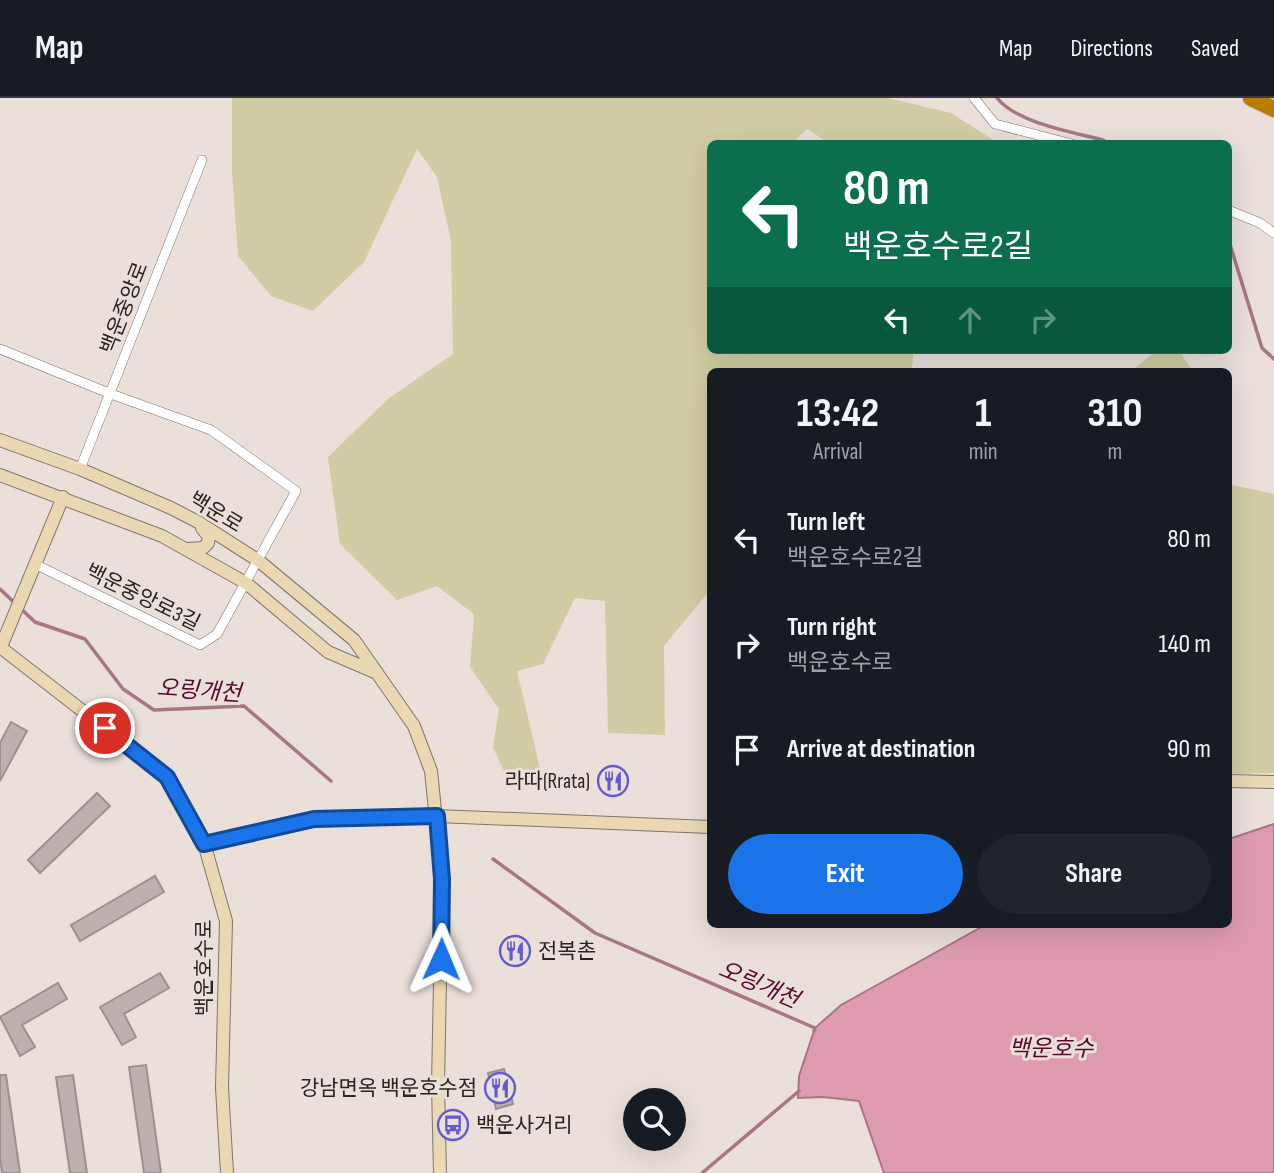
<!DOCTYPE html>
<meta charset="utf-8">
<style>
:root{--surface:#171b24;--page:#20242c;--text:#f1f3f6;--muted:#9ea1a6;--line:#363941;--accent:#1a73e8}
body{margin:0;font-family:"Sofia Sans Condensed","Noto Sans KR",sans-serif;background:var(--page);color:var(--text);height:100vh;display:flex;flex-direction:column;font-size:26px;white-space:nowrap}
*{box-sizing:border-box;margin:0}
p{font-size:23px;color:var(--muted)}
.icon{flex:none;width:38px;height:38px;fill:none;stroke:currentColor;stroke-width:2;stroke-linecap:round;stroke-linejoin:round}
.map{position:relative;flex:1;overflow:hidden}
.side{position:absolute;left:707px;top:270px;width:525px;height:560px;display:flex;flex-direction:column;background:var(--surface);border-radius:10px;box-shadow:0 7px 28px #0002}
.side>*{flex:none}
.banner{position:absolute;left:707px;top:42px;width:525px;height:214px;border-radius:10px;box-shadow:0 7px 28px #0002;background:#0b6e4f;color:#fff;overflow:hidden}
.controls{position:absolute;left:623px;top:990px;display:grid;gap:14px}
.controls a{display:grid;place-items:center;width:63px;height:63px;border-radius:50%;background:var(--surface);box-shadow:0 7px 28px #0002;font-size:35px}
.pin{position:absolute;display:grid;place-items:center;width:60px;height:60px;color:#fff;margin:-30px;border:4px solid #fff;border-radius:50%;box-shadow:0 2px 7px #0007}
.me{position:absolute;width:77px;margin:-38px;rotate:1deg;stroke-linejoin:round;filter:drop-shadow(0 0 5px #0008)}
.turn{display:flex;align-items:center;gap:24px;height:147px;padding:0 21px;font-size:32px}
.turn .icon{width:91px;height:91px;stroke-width:2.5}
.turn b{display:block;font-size:49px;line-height:60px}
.lanes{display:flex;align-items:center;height:66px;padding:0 21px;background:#0003;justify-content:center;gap:35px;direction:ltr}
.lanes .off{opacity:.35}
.eta{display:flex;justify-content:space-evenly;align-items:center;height:119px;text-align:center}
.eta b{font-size:42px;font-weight:700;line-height:49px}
.action{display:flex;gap:14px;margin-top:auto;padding:14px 21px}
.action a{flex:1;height:80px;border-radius:42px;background:var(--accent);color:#fff;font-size:28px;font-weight:700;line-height:80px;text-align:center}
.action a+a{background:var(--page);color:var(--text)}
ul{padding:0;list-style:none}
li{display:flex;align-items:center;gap:21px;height:105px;padding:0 21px}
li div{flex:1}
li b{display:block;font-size:26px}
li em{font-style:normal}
header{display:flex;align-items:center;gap:42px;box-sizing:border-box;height:98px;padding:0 35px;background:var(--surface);border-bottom:2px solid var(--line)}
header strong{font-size:33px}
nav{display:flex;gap:38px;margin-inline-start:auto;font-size:24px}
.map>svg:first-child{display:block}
.green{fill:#d0cca3}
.water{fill:#de9bb0;stroke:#a77785;stroke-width:2}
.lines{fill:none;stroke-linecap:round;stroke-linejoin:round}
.stream{stroke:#a77785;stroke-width:3.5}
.building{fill:#bdb0ae;stroke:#9d908f;stroke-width:2}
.street-casing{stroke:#7f756f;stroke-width:10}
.secondary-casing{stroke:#7f756f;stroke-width:14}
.highway-casing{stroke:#c3c2c1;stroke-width:18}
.street{stroke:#fff;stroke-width:9}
.secondary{stroke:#ead8b2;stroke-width:12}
.highway{stroke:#b97e00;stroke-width:16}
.route-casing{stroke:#114b97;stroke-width:18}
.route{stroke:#1a73e8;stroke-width:12}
.labels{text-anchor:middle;stroke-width:6;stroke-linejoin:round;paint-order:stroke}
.street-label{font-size:21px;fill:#282421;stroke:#ebdfd9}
.poi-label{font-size:21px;fill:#282421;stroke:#ebdfd9;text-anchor:end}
.water-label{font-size:23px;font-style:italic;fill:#59092f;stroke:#ebdfd9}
</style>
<header>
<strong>Map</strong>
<nav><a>Map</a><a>Directions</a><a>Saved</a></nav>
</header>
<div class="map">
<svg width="1274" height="1075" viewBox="0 0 1274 1075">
<rect width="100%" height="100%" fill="#ebdfd9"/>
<g class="green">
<polygon points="232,0 888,0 951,15 998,45 829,45 807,31 792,45 710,46 710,252 914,252 912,270 916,273 710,273 710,498 706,497 664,548 665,637 608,635 605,503 575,500 543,566 517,573 543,683 512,689 493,650 499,611 470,569 474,516 437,488 397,502 340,446 328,359 388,301 453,256 451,143 437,79 417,51 364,164 313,213 271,198 238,158 232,74"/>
<polygon points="1157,252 1179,252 1192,273 1132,273"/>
<polygon points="1229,340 1232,387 1274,396 1274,675 1229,676"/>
</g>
<polygon class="water" points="1274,726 1274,1075 884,1075 859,1003 823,999 798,1000 799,978 815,930 841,907 987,826 1228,826 1229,741"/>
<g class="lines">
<g class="stream">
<path d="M997,0C1017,25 1072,34 1103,42L1110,46"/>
<polyline points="1228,140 1262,250 1274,261"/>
<polyline points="0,491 35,524 85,541 123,591 154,612 244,608 331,683"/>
<polyline points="493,761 595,835 815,930 814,933"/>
<polyline points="702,1075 799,993"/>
</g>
</g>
<g class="building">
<polygon points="11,624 27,633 0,683 0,645"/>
<polygon points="97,695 110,708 40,775 28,762"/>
<polygon points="155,778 164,794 80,843 71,827"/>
<polygon points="160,875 169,890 124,916 136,939 122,947 100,909"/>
<polygon points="58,885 67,901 22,927 35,949 20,958 0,919"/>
<polygon points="146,967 161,1075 144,1075 129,969"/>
<polygon points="504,971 513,1006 496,1011 488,975"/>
<polygon points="0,977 6,977 20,1075 2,1075 0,1060"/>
<polygon points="73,977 87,1075 70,1075 56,979"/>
</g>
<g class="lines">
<g class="street-casing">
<g id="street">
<polyline points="974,0 995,26 1072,46"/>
<polyline points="1228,112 1260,125 1274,135"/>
<polyline points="0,251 111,296 211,332 296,393 217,536 200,547 37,467"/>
<polyline points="80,371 202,62"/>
</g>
</g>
<g class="secondary-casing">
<g id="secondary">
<polyline points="0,342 80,371 171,410 198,424 259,463 354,542 414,628 431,673 442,781 438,987 440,1075"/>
<polyline points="0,377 162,438 246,485 328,554 377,575"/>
<polyline points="187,451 203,450 208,445 209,439 202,430"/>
<polyline points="0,549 168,679 204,745 226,823 222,990 227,1075"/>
<polyline points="0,551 63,399"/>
<polyline points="1228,683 1274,684"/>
<polyline points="204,745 314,721 366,718 437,718 710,729"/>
</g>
</g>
<g class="highway-casing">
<polyline id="highway" points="1251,0 1274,11"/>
</g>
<use href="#street" class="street"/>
<use href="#secondary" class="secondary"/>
<use href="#highway" class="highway"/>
</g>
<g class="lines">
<g class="route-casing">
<polyline id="route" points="105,630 167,679 204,746 314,721 437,718 442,781 441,861"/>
</g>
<use href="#route" class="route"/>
</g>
<defs>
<g id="restaurant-ring" transform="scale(1.575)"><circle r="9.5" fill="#ebdfd9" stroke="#635ad3" stroke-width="1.5"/><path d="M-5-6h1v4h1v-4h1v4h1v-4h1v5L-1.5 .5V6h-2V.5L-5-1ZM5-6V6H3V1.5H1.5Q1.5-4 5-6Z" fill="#635ad3"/></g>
<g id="bus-ring" transform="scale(1.575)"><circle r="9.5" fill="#ebdfd9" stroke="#635ad3" stroke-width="1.5"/><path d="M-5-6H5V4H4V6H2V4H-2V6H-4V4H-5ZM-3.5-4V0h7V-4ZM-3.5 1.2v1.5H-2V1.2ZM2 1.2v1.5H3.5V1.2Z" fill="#635ad3"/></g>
</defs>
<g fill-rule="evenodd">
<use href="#restaurant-ring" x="613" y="683"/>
<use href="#restaurant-ring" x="515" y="853"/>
<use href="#restaurant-ring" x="500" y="990"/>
<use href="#bus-ring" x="453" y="1027"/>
</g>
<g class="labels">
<g class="street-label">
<text transform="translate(124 210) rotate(-69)" y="7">백운중앙로</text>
<text transform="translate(216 414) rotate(31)" y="7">백운로</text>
<text transform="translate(143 499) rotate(26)" y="7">백운중앙로3길</text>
<text transform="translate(204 870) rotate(-90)" y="7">백운호수로</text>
</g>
<g class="poi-label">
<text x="590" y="690">라따(Rrata)</text>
<text x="538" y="860" text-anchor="start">전복촌</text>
<text x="477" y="997">강남면옥 백운호수점</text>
<text x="476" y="1034" text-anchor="start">백운사거리</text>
</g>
<g class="water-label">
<text transform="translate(199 592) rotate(4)" y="8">오링개천</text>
<text transform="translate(759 886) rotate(23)" y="8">오링개천</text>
<text x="1051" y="958">백운호수</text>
</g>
</g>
</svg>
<div class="controls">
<a><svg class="icon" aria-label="search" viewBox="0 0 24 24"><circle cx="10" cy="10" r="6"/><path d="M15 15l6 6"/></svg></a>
</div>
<div class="pin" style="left:105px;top:630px;background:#d93025"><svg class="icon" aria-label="arrive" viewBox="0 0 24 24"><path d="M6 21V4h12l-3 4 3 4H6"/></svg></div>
<svg class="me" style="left:441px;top:861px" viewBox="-20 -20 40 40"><path d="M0-17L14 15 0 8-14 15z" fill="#1a73e8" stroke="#fff" stroke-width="4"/></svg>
<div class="banner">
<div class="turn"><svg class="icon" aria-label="left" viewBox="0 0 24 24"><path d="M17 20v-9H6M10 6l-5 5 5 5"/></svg><div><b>80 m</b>백운호수로2길</div></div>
<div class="lanes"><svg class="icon" aria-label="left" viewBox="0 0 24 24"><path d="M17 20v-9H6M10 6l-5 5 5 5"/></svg><svg class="icon off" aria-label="ahead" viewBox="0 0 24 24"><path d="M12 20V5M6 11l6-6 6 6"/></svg><svg class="icon off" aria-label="right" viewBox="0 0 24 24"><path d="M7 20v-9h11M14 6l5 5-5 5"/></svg></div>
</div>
<section class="side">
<div class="eta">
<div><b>13:42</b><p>Arrival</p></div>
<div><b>1</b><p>min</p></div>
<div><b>310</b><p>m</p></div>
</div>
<ul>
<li><svg class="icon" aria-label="left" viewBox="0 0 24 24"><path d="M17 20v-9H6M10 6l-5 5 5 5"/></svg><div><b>Turn left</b><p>백운호수로2길</p></div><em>80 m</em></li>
<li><svg class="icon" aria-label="right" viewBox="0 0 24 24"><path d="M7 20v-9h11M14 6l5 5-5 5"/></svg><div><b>Turn right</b><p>백운호수로</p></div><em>140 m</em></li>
<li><svg class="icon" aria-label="arrive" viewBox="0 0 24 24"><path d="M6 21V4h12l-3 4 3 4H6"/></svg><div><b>Arrive at destination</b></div><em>90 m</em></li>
</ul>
<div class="action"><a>Exit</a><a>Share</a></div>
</section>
</div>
